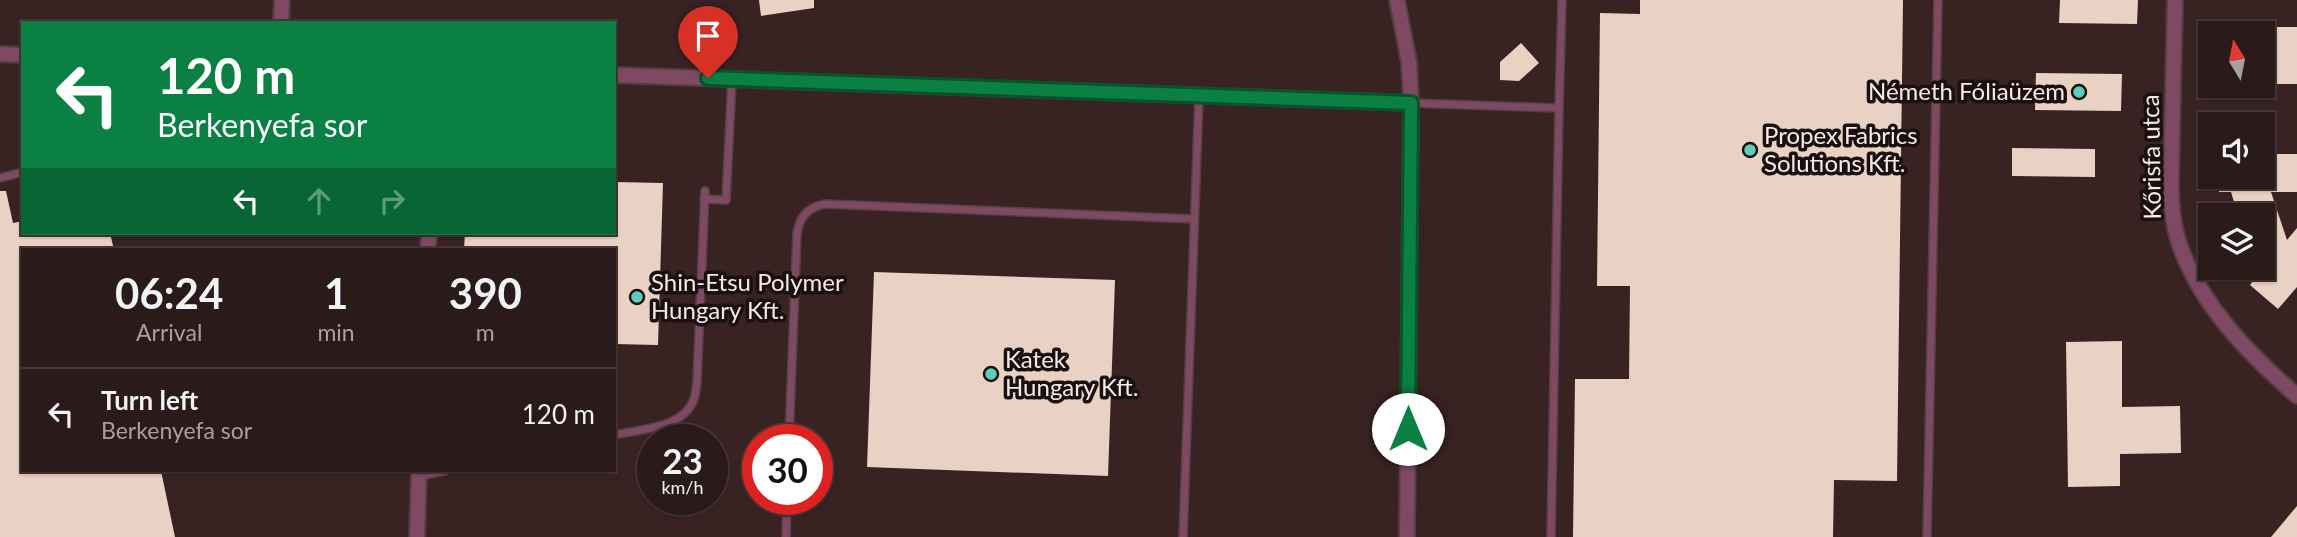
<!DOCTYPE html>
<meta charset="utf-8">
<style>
:root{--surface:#2a1a1a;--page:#322323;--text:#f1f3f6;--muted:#a5a1a2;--line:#463839}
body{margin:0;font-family:Lato,sans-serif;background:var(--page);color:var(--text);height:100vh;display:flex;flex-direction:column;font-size:26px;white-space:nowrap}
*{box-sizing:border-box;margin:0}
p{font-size:23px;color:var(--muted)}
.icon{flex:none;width:38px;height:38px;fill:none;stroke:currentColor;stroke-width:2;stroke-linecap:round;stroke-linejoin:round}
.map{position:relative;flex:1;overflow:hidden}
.side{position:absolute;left:21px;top:248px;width:595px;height:224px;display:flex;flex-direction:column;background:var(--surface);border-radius:0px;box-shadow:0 2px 5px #0004,0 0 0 2px var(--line)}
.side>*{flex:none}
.guide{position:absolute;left:21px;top:21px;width:595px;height:214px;border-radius:0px;box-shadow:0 2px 5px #0004,0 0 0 2px var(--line);background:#0b8043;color:#fff;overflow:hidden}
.needle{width:46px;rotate:350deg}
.controls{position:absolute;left:2198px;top:21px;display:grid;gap:14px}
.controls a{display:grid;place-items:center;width:77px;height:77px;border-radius:0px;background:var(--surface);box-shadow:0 2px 5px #0004,0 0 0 2px var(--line);font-size:35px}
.speed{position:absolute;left:637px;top:424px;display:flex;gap:14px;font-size:35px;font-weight:700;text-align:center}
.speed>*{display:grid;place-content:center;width:91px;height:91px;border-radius:50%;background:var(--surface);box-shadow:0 2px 5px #0004,0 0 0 2px var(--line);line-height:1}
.speed small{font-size:18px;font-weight:400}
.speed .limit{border:10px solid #d22;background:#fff;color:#111}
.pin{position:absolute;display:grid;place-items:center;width:60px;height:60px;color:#fff;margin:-72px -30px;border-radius:50% 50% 50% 0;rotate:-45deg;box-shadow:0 0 7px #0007}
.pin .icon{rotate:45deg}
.me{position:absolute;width:77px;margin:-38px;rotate:0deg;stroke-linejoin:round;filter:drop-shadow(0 0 5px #0008)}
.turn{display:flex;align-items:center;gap:24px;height:147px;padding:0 21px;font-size:32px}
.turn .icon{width:91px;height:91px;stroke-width:2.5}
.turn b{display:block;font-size:49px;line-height:60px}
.lanes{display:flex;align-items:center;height:66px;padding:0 21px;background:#0003;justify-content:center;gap:35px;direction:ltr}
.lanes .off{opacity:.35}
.eta{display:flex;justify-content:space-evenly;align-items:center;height:119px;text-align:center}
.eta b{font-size:42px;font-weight:700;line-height:49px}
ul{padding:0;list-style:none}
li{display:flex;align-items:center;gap:21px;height:91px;padding:0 21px;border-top:2px solid var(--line)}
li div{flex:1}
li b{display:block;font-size:26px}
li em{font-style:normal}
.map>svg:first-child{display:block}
.building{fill:#e9d2c3}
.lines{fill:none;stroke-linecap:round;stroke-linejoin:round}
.service-casing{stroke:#533f3e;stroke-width:10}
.minor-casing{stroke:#533f3e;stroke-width:18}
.service{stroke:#7f4964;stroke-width:7}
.minor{stroke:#7f4964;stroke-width:14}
.route-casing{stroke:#07532c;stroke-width:18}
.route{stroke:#0b8043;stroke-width:12}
.poi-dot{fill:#5acebc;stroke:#19100f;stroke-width:2.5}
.labels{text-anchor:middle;stroke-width:7;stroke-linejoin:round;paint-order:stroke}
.poi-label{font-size:24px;fill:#f8e9e8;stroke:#19100f;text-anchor:start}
.street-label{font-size:24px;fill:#f8e9e8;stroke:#19100f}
</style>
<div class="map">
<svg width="2297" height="537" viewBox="0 0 2297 537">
<rect width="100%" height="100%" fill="#382322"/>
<g class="building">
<polygon points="759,0 814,0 814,8 761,16"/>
<polygon points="1640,0 1903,0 1897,481 1834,480 1833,537 1573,537 1575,379 1629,379 1630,286 1597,286 1600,13 1640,14"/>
<polygon points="2060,0 2138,0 2137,24 2059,23"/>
<rect x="2263" y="27" width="34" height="57"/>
<polygon points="1521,43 1539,63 1519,81 1500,80 1500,62"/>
<polygon points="2036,73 2122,74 2121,111 2035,110"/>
<polygon points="2012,148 2095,149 2095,177 2012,176"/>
<polygon points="2263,154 2297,154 2297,192 2271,192 2287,240 2297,228 2297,287 2278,309 2250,285 2258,274 2256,268 2263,268 2263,215 2238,215 2231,192 2219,192 2219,177 2263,177"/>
<polygon points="614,182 663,183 658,345 614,344 614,250 464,250 465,233 614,233"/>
<polygon points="0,191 6,191 13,223 23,221 23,233 110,233 114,250 23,250 23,471 161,471 175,537 0,537"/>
<polygon points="874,272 1115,280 1108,476 867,467"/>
<polygon points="2122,341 2122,407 2180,406 2181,453 2120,454 2120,486 2068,487 2066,342"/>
<polygon points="2297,506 2297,537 2271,537"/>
</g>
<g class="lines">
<g class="service-casing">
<g id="service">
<polyline points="1411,103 1559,108 1562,0"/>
<polyline points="0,178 23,172"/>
<polyline points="704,199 726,200 732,79"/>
<path d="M614,435C640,429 683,429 694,399C696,394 696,387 697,382L705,191"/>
<path d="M789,439L797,234C799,217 808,207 825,204L1194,219"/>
<polyline points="419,476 445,471"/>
<polyline points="786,537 787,499"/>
<polyline points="1183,537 1199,96"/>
<polyline points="1551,537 1559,108"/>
<polyline points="1927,537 1938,0"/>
</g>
</g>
<g class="minor-casing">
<g id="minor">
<polyline points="1397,0 1409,62 1411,103 1407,537"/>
<path d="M2175,0C2174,45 2173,89 2172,134C2172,171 2167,210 2180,246C2202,307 2249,354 2297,396"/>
<polyline points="281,23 282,0"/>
<polyline points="0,54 23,55"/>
<polyline points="614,75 1411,103"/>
<polyline points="428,250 429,233"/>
<polyline points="417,537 419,471"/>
</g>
</g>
<use href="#service" class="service"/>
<use href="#minor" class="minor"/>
</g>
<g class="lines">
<g class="route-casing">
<polyline id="route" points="708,78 1411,103 1408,429"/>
</g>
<use href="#route" class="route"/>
</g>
<g class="poi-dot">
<circle cx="2079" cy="92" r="7"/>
<circle cx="1750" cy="150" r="7"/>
<circle cx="637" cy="297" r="7"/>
<circle cx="991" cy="374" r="7"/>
</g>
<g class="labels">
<g class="poi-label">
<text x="2065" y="100" text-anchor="end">Németh Fóliaüzem</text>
<text x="1764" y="144">Propex Fabrics<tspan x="1764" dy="28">Solutions Kft.</tspan></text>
<text x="651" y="291">Shin-Etsu Polymer<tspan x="651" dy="28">Hungary Kft.</tspan></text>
<text x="1005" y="368">Katek<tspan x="1005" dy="28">Hungary Kft.</tspan></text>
</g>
<g class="street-label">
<text transform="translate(2152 157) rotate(-91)" y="8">Kőrisfa utca</text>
</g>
</g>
</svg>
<div class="controls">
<a><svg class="needle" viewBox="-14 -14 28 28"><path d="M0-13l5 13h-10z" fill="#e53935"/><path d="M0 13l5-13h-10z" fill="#a5a1a2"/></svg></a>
<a><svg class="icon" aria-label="sound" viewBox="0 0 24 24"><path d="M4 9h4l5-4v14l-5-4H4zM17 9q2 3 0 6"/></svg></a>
<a><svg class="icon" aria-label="layers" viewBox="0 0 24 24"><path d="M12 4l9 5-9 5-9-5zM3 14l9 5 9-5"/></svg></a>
</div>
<div class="speed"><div>23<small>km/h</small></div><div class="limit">30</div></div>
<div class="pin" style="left:708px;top:78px;background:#d93025"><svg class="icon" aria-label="arrive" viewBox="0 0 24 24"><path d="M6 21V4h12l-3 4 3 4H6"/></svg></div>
<svg class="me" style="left:1408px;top:429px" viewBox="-20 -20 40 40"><circle r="19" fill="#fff"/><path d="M0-13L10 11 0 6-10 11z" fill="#0b8043"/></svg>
<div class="guide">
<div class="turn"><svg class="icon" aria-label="left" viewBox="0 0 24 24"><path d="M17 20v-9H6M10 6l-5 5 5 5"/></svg><div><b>120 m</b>Berkenyefa sor</div></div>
<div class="lanes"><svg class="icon" aria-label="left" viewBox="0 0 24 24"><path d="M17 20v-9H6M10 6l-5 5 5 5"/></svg><svg class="icon off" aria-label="ahead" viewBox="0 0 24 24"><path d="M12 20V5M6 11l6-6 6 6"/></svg><svg class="icon off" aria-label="right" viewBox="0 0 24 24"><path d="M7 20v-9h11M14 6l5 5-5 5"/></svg></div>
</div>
<section class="side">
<div class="eta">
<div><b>06:24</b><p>Arrival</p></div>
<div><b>1</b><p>min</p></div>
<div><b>390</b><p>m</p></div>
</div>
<ul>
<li><svg class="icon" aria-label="left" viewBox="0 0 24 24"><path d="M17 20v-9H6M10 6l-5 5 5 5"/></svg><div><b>Turn left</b><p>Berkenyefa sor</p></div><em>120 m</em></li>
</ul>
</section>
</div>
